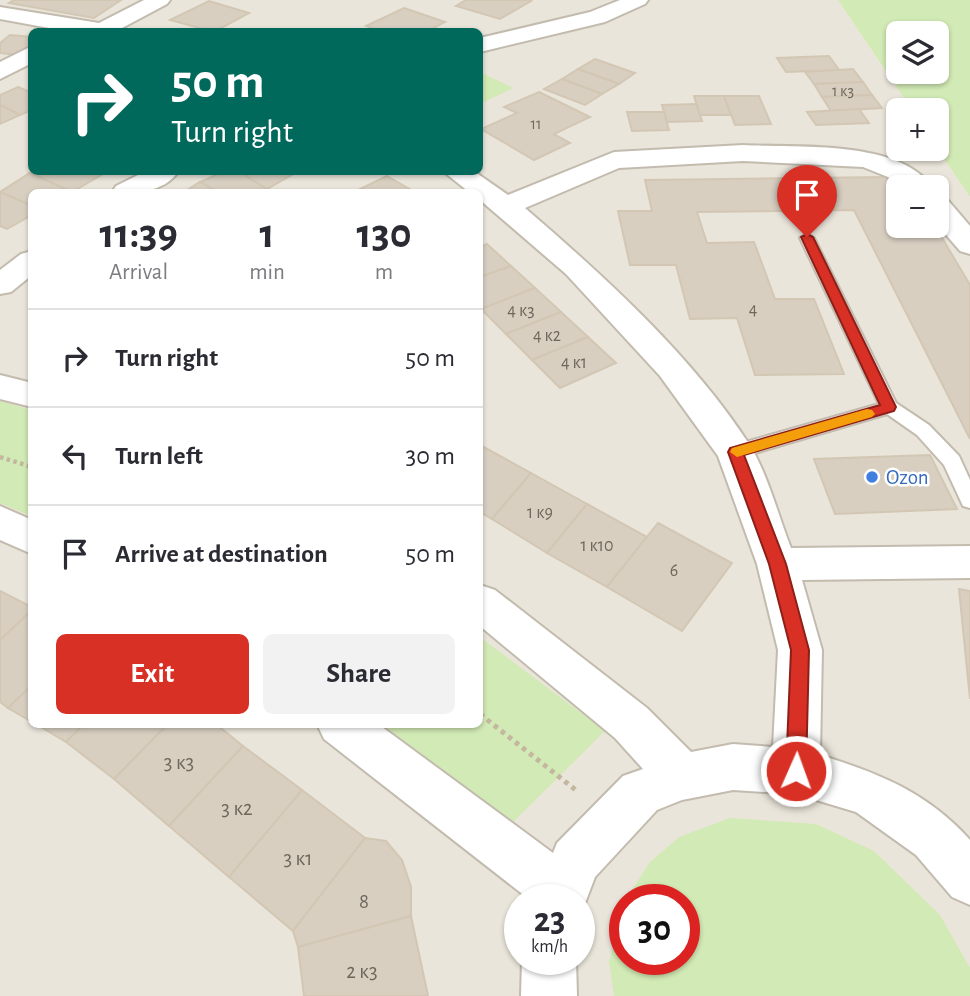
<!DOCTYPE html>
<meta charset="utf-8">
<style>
:root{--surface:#fff;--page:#f2f2f3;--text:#2b2b33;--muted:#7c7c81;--line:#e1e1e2;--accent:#d93025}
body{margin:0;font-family:"Alegreya Sans",sans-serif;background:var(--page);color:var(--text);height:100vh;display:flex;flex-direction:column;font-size:26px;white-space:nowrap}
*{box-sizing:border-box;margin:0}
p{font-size:23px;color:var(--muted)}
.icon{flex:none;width:38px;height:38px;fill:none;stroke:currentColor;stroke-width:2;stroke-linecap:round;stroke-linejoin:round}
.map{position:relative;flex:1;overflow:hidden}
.panel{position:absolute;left:28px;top:189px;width:455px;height:539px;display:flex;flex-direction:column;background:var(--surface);border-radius:10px;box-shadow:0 2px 5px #0004}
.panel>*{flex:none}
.banner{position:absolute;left:28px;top:28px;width:455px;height:147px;border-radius:10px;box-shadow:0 2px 5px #0004;background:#00695c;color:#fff;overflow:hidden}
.tools{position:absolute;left:886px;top:21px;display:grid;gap:14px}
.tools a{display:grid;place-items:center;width:63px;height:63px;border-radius:10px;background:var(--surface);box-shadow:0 2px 5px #0004;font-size:35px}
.speed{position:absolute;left:504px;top:884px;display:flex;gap:14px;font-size:35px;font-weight:700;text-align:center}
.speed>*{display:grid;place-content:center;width:91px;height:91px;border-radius:50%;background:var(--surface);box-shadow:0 2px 5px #0004;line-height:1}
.speed small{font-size:18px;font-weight:400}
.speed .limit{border:10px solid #d22;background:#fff;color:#111}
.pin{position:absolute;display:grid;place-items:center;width:60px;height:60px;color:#fff;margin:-72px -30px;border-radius:50% 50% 50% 0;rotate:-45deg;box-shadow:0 0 7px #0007}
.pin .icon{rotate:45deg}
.me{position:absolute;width:77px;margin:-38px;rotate:2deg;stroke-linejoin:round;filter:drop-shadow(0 0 5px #0008)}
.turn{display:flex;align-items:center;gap:24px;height:147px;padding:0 28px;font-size:32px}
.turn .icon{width:91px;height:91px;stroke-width:2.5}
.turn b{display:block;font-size:49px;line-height:60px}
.eta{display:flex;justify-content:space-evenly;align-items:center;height:119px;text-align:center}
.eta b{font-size:42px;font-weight:700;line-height:49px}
.cta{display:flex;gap:14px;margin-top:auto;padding:14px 28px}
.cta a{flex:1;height:80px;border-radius:10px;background:var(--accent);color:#fff;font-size:28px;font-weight:700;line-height:80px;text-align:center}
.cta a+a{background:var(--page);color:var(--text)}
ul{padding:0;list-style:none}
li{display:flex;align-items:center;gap:21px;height:98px;padding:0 28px;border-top:2px solid var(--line)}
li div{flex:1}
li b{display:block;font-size:26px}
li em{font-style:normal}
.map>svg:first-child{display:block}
.residential{fill:#eae5da;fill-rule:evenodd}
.green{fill:#d2eab5;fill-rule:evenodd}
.building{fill:#d8cfc1;stroke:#d3c7b4;stroke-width:2}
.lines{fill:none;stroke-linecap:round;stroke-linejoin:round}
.lane-casing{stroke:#c2bbae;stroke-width:4}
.street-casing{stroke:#c2bbae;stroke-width:4}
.path-far1{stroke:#c4b79f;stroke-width:4.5;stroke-dasharray:3.5 3.5;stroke-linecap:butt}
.path{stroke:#c4b79f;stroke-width:5;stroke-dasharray:4.5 4.5;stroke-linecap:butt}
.lane{fill:#fff;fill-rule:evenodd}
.street{fill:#fff;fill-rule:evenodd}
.route{fill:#d93025;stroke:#8d1f18;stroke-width:2}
.slow{fill:#f59e0b}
.shop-dot{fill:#3f7fe0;stroke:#fff;stroke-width:2.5}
.labels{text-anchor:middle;stroke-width:5;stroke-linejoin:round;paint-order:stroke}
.far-number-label{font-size:16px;fill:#6e675b}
.number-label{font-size:18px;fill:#6e675b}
.shop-label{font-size:21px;fill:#366cbe;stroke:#fff;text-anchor:start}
.near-number-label{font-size:21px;fill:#6e675b}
</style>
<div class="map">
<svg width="970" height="996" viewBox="0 0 970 996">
<rect width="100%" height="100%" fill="#f6f3ec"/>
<path class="residential" d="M0,0H838L912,110H898V149L936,147L970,197V996H0ZM32,32H480V172H32ZM898,187H936V226H898ZM32,192H480V724H32ZM520,900H579V959H520ZM625,900H684V959H625Z"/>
<g class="green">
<path d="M838,0H970V197L936,147V110H912ZM898,33H936V72H898Z"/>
<polygon points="480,72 513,88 480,104"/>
<polygon points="0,401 31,410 31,516 0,503"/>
<polygon points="480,637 605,731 508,827 383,725 480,724"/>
<polygon points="730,818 816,824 874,851 940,915 970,968 970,996 614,996 609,962 625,901 625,959 684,959 684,900 626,899 650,862 679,837"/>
</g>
<g class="building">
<polygon points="14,0 121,0 94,18 9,3"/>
<polygon points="466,0 528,0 531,1 500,19 456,6"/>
<polygon points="209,1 249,13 214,32 170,20"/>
<polygon points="404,8 445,22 426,32 382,32 366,26"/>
<polygon points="10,35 32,37 32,44 19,55 0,53 0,43"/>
<polygon points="829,56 839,70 786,72 777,58"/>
<polygon points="595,59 635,73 619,84 578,69"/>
<polygon points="578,69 619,84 602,94 562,79"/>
<polygon points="853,69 863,82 814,84 805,72"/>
<polygon points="562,79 602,94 585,105 544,89"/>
<polygon points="863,82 872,95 822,97 814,84"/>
<polygon points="18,87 32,93 32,110 20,115 0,105 0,95"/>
<polygon points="539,92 590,117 554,134 570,143 534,160 481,129 517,113 504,107"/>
<polygon points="872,95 882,108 831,111 822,97"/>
<polygon points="694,96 724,96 731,115 700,115"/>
<polygon points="724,96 759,96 771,124 735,125"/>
<polygon points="696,104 702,121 667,122 662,105"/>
<polygon points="0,105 20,115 0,124"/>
<polygon points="859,109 869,123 816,125 807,112"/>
<polygon points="627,112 664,112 669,130 632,131"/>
<polygon points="33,172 96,172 103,174 72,192 30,173"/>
<polygon points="222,172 240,172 267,189 261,192 218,192 200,182"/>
<polygon points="240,172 292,172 295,173 267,189"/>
<polygon points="30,173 72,192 32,192 32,206 0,192"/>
<polygon points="387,176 413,191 354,192"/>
<polygon points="886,177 898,198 898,226 935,226 970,285 970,439 854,210 697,212 707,243 754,242 775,299 814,299 844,374 755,375 737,318 690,319 676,265 630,265 618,211 652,211 645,180"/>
<polygon points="200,182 218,192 184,192"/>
<polygon points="0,192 32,206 32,215 7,229 0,226"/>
<polygon points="487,244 511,266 480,277 480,247"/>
<polygon points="511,266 535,288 481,309 480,277"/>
<polygon points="535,288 561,312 506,334 481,309"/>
<polygon points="561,312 588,337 532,360 506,334"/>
<polygon points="588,337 616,363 560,388 532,360"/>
<polygon points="480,445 531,473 492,519 480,512"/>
<polygon points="930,455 957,509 835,514 814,459"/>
<polygon points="531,473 587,504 547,553 492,519"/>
<polygon points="587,504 647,537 607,587 547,553"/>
<polygon points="658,523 732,563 682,631 607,587"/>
<polygon points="959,589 970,591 970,699"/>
<polygon points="0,591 32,607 32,610 0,640"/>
<polygon points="32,610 32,685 8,708 0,702 0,640"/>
<polygon points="32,685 32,722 8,708"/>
<polygon points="36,724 84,724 66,742"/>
<polygon points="84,724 168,724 114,779 66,742"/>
<polygon points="168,724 216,724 243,746 169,826 114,779"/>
<polygon points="243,746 302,790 229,877 169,826"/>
<polygon points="302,790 365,838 293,931 229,877"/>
<polygon points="365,838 386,841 402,860 411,887 411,916 298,947 293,931"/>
<polygon points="411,916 428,996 304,996 298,947"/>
</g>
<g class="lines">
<g class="lane-casing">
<polygon id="lane" points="807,234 814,238 896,403 929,425 959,456 970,480 970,508 963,506 944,465 917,435 887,414 735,459 728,457 726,452 728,447 879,404 800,238"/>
</g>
<g class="street-casing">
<g id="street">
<polygon points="144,0 170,0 167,4 122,28 124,32 71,32 0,19 0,7 99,23"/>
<polygon points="620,0 648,0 645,4 605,22 480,52 480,38 590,12"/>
<polygon points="32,46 32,63 0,79 0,62"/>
<path d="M743,145C796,148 899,139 932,187H901L888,177L863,167L743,161L619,168L525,208C604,276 692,356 749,444C767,472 778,515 791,548L970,546V578L802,580L822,650L820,755C879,773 928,793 970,840V905L952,897L916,855L856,812L796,794L733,790L682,800L657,810L595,877L579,919V900H530L324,739L317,724H378L553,853L557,843L623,776L643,769L615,738L480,626V585L495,590L647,708L691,752L733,744L773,747L778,650L757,564L718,456L660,376L566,274L480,200V192H469L444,172H475L508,195L614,152Z"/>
<path d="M144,172H178C163,193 134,194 112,192L116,186Z"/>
<polygon points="936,196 946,198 970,226 970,254 960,251 936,223"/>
<polygon points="32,251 32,275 11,292 0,294 0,270 21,254"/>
<polygon points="0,375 32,383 32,407 0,399"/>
<polygon points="0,506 32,520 32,554 0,540"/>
<polygon points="522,959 576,959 577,996 521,996"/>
</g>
</g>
<polyline class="path-far1" points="0,457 32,467"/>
<polyline class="path" points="480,714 577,791"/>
<use href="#lane" class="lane"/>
<use href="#street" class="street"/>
</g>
<polygon class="route" points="807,234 813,237 896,407 894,411 744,455 786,564 809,650 806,771 803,778 796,781 789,778 786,771 791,650 769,564 728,452 730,448 880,405 801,237"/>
<polygon class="slow" points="867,409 872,410 875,414 872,417 737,457 730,452 732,448"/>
<circle class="shop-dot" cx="872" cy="477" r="7"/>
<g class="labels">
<g class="far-number-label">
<text x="843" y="96">1 к3</text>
<text x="536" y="129">11</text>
</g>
<g class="number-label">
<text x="753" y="315">4</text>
<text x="521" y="316">4 к3</text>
<text x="547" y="341">4 к2</text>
<text x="574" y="368">4 к1</text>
<text x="540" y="518">1 к9</text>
<text x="597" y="551">1 к10</text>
<text x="674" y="576">6</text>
</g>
<g class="shop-label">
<text x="886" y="484">Ozon</text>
</g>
<g class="near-number-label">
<text x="179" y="769">3 к3</text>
<text x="237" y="815">3 к2</text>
<text x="298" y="865">3 к1</text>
<text x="364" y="908">8</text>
<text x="362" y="978">2 к3</text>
</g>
</g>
</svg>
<div class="tools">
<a><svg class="icon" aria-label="layers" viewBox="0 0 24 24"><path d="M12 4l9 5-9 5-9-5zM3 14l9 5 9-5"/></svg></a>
<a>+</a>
<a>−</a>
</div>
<div class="speed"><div>23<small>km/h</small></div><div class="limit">30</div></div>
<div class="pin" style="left:807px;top:237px;background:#d93025"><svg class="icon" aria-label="arrive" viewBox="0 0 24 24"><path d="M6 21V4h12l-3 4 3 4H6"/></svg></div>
<svg class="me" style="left:796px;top:771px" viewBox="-20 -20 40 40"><circle r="17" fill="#d93025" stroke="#fff" stroke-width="3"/><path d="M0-11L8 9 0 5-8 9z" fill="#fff"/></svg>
<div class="banner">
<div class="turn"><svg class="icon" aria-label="right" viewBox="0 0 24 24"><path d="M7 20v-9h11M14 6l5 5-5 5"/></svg><div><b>50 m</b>Turn right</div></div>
</div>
<section class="panel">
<div class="eta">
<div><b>11:39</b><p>Arrival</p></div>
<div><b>1</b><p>min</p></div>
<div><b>130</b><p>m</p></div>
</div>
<ul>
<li><svg class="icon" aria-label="right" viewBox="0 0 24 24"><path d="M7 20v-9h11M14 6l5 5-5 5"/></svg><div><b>Turn right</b></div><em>50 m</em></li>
<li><svg class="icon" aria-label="left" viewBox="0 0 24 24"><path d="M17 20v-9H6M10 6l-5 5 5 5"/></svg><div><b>Turn left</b></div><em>30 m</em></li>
<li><svg class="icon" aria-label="arrive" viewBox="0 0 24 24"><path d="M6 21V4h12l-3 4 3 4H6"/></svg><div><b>Arrive at destination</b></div><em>50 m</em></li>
</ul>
<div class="cta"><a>Exit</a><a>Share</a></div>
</section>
</div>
